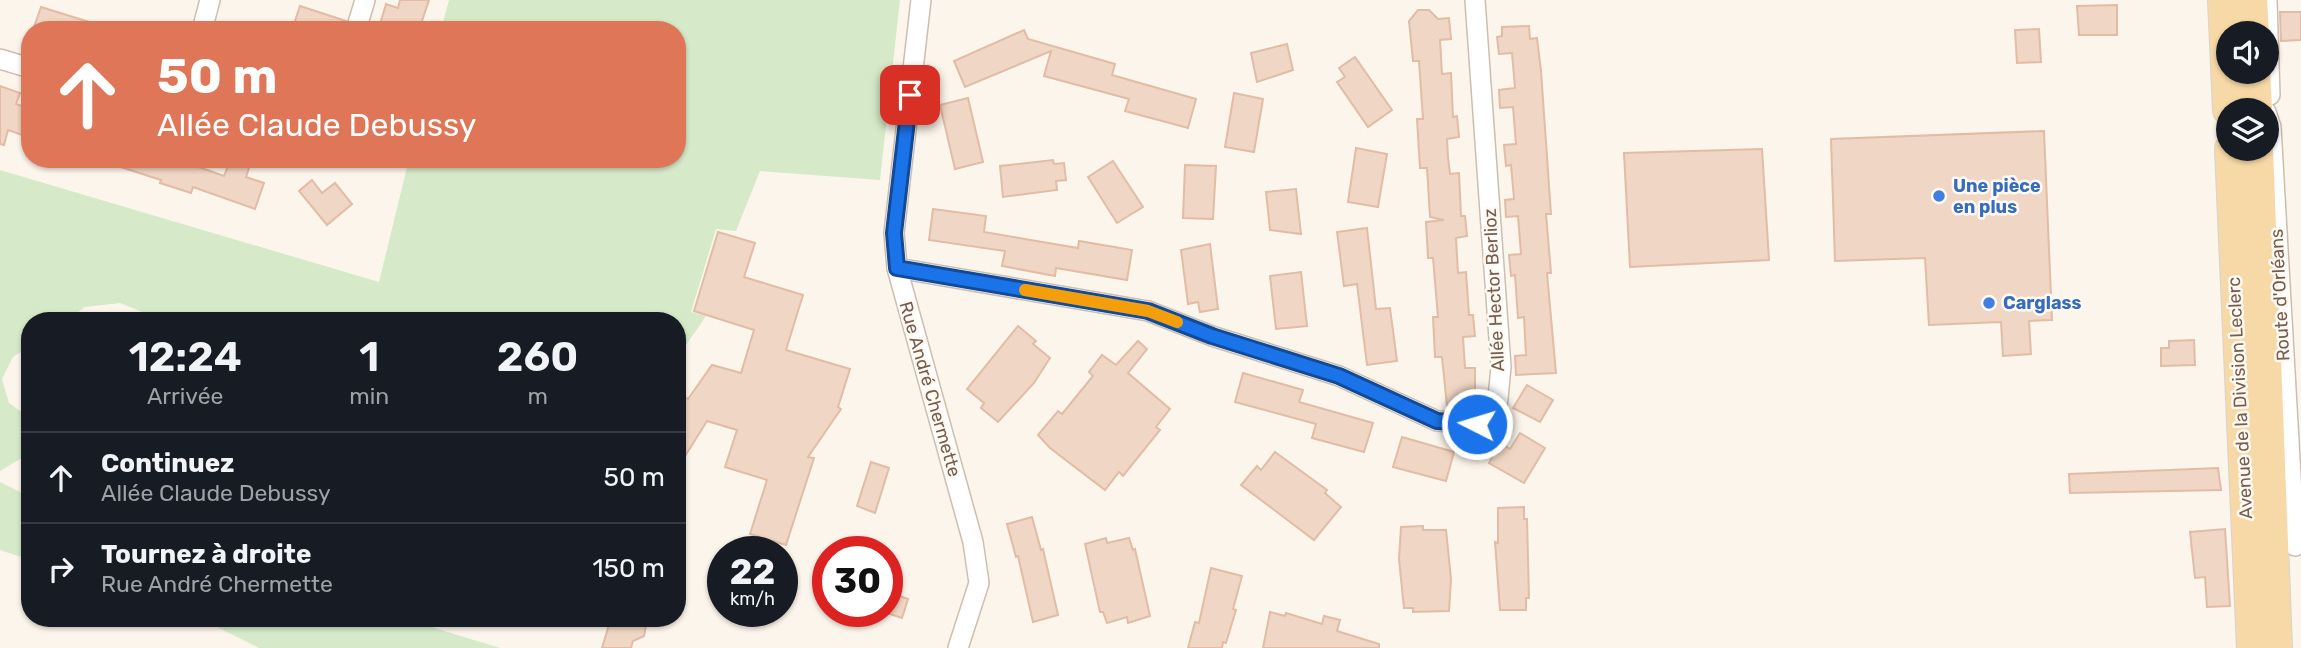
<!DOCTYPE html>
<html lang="fr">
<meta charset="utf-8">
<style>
:root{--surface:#171b24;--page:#20242c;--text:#f1f3f6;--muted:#9ea1a6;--line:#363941}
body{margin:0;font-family:Rubik,sans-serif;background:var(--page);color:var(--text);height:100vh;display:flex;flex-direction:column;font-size:26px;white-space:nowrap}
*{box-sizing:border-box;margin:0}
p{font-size:23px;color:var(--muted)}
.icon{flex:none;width:38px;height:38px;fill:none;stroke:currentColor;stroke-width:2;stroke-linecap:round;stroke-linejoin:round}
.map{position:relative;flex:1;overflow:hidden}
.side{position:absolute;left:21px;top:312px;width:665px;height:315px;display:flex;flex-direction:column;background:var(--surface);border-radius:28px;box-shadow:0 2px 5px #0004}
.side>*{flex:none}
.guide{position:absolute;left:21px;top:21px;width:665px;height:147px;border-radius:28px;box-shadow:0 2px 5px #0004;background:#df7657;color:#fff;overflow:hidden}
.tools{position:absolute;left:2216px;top:21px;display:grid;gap:14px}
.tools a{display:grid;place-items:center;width:63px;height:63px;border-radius:50%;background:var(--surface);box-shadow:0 2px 5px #0004;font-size:35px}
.speed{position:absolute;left:707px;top:536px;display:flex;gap:14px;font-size:35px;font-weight:700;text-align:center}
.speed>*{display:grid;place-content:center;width:91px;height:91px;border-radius:50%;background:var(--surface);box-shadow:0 2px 5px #0004;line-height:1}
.speed small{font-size:18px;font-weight:400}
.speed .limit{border:10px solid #d22;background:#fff;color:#111}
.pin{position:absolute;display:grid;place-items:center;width:60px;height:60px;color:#fff;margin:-30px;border-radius:14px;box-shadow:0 4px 10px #0006}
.me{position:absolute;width:77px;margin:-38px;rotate:275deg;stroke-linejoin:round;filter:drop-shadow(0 0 5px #0008)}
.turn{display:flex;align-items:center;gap:24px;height:147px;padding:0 21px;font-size:32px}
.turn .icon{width:91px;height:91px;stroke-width:2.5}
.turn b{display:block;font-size:49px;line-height:60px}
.eta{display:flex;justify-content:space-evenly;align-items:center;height:119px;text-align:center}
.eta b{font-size:42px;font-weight:600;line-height:49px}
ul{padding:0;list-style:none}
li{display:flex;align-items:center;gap:21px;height:91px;padding:0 21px;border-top:2px solid var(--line)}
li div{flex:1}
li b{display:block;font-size:26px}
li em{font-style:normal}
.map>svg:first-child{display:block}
.green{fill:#d6eac9}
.building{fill:#f0d6c4;stroke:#e2bca5;stroke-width:2}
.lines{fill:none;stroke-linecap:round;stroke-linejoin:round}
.minor-casing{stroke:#cebeb0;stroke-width:22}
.primary-casing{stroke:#d9d2cd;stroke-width:32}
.minor{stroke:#fff;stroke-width:19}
.primary{stroke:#f7d9a7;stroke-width:30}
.route-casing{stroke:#114b97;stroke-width:18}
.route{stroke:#1a73e8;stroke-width:12}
.slow{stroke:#f59e0b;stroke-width:12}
.shop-dot{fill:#3f7fe0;stroke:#fef9f2;stroke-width:2.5}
.labels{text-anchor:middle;stroke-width:5;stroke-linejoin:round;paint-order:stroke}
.shop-label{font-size:18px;font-weight:bold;fill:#366cbe;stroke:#fef9f2;text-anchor:start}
.street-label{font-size:18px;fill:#765d4e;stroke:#fef9f2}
</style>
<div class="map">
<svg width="2301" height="648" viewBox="0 0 2301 648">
<rect width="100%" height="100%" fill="#fcf5eb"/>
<g class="green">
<polygon points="449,0 900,0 880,180 760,171 736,231 716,229 691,312 706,316 686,345 677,349 677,320 162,320 120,303 85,307 67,320 30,320 30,346 13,357 2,379 9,403 30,418 30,458 20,459 0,471 0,170 379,282 409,159 677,159 677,30 441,30"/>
<polygon points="0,482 30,497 30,560 0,550"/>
<polygon points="199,618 402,618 500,648 259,648"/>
</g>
<g class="building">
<polygon points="400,0 429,0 419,30 397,30 380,24 386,4 398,8"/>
<polygon points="2117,5 2117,35 2079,35 2077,6"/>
<polygon points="300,6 346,21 344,30 292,30"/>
<polygon points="41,7 102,26 101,30 33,30"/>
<polygon points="1418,10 1429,10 1438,19 1449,18 1451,39 1440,40 1442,74 1451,73 1453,117 1457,116 1459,137 1447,139 1448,157 1450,174 1459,173 1461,216 1465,216 1467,236 1456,238 1458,273 1466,272 1469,315 1473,315 1475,336 1463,337 1465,368 1475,368 1475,404 1447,406 1442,357 1435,357 1433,317 1438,317 1433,258 1428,258 1426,222 1444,220 1430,217 1427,168 1420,168 1417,119 1423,119 1419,61 1413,61 1409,21"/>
<polygon points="2280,12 2301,12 2301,40 2281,41"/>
<polygon points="1529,26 1530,39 1537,38 1541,71 1551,214 1546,214 1551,273 1547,273 1556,373 1516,375 1515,356 1526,355 1524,317 1518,318 1515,275 1511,276 1509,255 1521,254 1518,216 1506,217 1505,200 1514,199 1511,165 1506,166 1504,145 1516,144 1513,107 1500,108 1499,90 1515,88 1512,53 1499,54 1497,37 1502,36 1502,27"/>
<polygon points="2039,29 2041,62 2017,63 2015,30"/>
<polygon points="1024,30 1028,39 1115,64 1112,75 1196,99 1188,128 1125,111 1129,99 1044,76 1051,51 965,87 954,61"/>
<polygon points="1287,44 1293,70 1257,82 1251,53"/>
<polygon points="1355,57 1392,110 1368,127 1337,82 1345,77 1339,68"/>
<polygon points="0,86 20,93 16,104 30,109 25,136 8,130 4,145 0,144"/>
<polygon points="1234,93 1263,99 1254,152 1225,147"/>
<polygon points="968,98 983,162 955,169 940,105"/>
<polygon points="2044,131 2052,320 2029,321 2031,354 2003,356 2001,322 1929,325 1925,258 1835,261 1831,139"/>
<polygon points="1356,148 1387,154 1378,207 1348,202"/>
<polygon points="1762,149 1769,260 1630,267 1624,153"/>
<polygon points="108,159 176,159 224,176 231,159 250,165 246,177 264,183 255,209 193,187 191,193 160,183 161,180 108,163"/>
<polygon points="1053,160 1054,164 1064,163 1066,180 1056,181 1057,190 1003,197 1000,166"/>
<polygon points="1113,161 1143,207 1117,223 1088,177"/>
<polygon points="1185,165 1216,166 1213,219 1183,218"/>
<polygon points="312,180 322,193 335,183 352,204 327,225 299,191"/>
<polygon points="1296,189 1301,234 1270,230 1266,192"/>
<polygon points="933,209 986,216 984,232 1078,248 1079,241 1132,250 1127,280 1056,268 1055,276 1002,266 1005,251 929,240"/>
<polygon points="1367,228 1376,309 1390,308 1397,361 1367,365 1357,284 1344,286 1337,232"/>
<polygon points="718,232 755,243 744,277 803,295 786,350 850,369 838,407 841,409 808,457 814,458 786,545 750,534 767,480 725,467 737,430 707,421 677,469 677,392 688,399 712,365 741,373 754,330 694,311"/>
<polygon points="1210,244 1218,309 1200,312 1198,302 1188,304 1181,250"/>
<polygon points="1301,272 1307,326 1276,329 1270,276"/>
<polygon points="1018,326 1036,341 1033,344 1050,358 1034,383 998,422 981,408 984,403 967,389"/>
<polygon points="2194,340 2195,365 2161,366 2161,348 2169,348 2169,341"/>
<polygon points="1138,341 1147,349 1128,373 1170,409 1156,427 1160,430 1123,476 1119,472 1105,490 1050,448 1038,435 1058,411 1062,414 1093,376 1089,372 1102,355 1116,365"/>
<polygon points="1243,373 1303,390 1299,402 1373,423 1364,452 1312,438 1316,424 1235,402"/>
<polygon points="1527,385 1553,400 1540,422 1513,408"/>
<polygon points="1520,433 1545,448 1524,483 1489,463 1500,443 1510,449"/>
<polygon points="1402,437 1454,452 1446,481 1393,467"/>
<polygon points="1275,452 1327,490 1325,493 1341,507 1314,540 1241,485 1257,466 1261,470"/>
<polygon points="871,462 889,468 875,513 857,506"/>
<polygon points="2218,468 2221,490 2070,493 2069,474"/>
<polygon points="1524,507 1524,519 1527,519 1529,598 1526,598 1526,610 1500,610 1495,542 1498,543 1498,508"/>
<polygon points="1032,517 1041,550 1043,549 1058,615 1033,622 1018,556 1016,557 1007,524"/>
<polygon points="1423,526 1423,530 1446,530 1451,579 1449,611 1413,612 1413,608 1404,608 1399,559 1401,527"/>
<polygon points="2225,529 2230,606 2207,607 2205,577 2195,578 2190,532"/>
<polygon points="1106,538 1107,543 1129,538 1133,550 1135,549 1150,616 1128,623 1127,617 1107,623 1103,612 1100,612 1085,544"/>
<polygon points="1211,568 1242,576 1233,609 1236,610 1226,643 1223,642 1222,648 1188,648 1195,622 1199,623"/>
<polygon points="887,591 908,599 902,618 887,613"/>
<polygon points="1270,612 1285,616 1286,613 1322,624 1324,616 1340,620 1337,631 1379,644 1379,648 1263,648"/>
<polygon points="611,618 640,618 646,626 644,636 633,641 631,648 602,648"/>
</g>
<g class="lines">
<g class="minor-casing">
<g id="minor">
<polyline points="921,0 894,233 897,268 973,542 979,583 958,648"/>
<polyline points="2267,0 2270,95"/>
<polyline points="202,30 210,0"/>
<polyline points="356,30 365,0"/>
<polyline points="0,59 30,68"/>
<polyline points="2266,112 2271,127 2295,546"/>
<polyline points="897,268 1148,311 1212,336 1339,376 1437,421 1477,424 1497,408 1501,367 1475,0"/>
</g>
</g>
<g class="primary-casing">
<g id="primary">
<polyline points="2223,0 2228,110"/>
<polyline points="2252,0 2254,33"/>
<polyline points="2255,72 2257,110"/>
<polyline points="2230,149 2252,648"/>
<polyline points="2258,149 2277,648"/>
</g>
</g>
<use href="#minor" class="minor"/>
<use href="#primary" class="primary"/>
</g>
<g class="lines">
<g class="route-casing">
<polyline id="route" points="910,95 894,233 897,268 1148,311 1212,336 1339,376 1437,421 1477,424"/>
</g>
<use href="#route" class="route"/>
<polyline class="slow" points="1025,290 1148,311 1177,322"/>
</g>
<g class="shop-dot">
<circle cx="1939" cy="196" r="7"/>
<circle cx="1989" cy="303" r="7"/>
</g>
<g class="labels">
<g class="shop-label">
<text x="1953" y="192">Une pièce<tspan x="1953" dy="21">en plus</tspan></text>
<text x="2003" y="309">Carglass</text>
</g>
<g class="street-label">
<text transform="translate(1494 290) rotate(-93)" y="6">Allée Hector Berlioz</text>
<text transform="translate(2280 295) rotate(-93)" y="6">Route d'Orléans</text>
<text transform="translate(930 389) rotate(74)" y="6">Rue André Chermette</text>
<text transform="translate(2240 398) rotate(-93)" y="6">Avenue de la Division Leclerc</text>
</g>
</g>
</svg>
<div class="tools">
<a><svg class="icon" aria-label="sound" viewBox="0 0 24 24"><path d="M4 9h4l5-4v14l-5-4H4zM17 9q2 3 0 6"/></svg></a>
<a><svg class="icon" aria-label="layers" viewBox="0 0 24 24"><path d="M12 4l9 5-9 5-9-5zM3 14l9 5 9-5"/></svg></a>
</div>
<div class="speed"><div>22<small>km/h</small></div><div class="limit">30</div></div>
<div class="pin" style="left:910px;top:95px;background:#d93025"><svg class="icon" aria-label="arrive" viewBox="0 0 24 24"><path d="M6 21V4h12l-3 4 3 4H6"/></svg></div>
<svg class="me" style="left:1477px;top:424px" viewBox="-20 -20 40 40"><circle r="17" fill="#1a73e8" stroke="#fff" stroke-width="3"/><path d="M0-11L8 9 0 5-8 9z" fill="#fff"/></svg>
<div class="guide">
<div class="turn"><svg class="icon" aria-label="ahead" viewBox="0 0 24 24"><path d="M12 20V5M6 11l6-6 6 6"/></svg><div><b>50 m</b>Allée Claude Debussy</div></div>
</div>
<section class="side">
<div class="eta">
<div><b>12:24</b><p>Arrivée</p></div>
<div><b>1</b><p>min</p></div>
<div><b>260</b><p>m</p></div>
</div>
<ul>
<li><svg class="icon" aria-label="ahead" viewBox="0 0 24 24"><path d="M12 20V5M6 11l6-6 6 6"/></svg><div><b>Continuez</b><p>Allée Claude Debussy</p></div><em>50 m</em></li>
<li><svg class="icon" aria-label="right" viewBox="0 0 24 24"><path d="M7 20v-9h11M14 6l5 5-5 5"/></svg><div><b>Tournez à droite</b><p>Rue André Chermette</p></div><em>150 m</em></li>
</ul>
</section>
</div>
